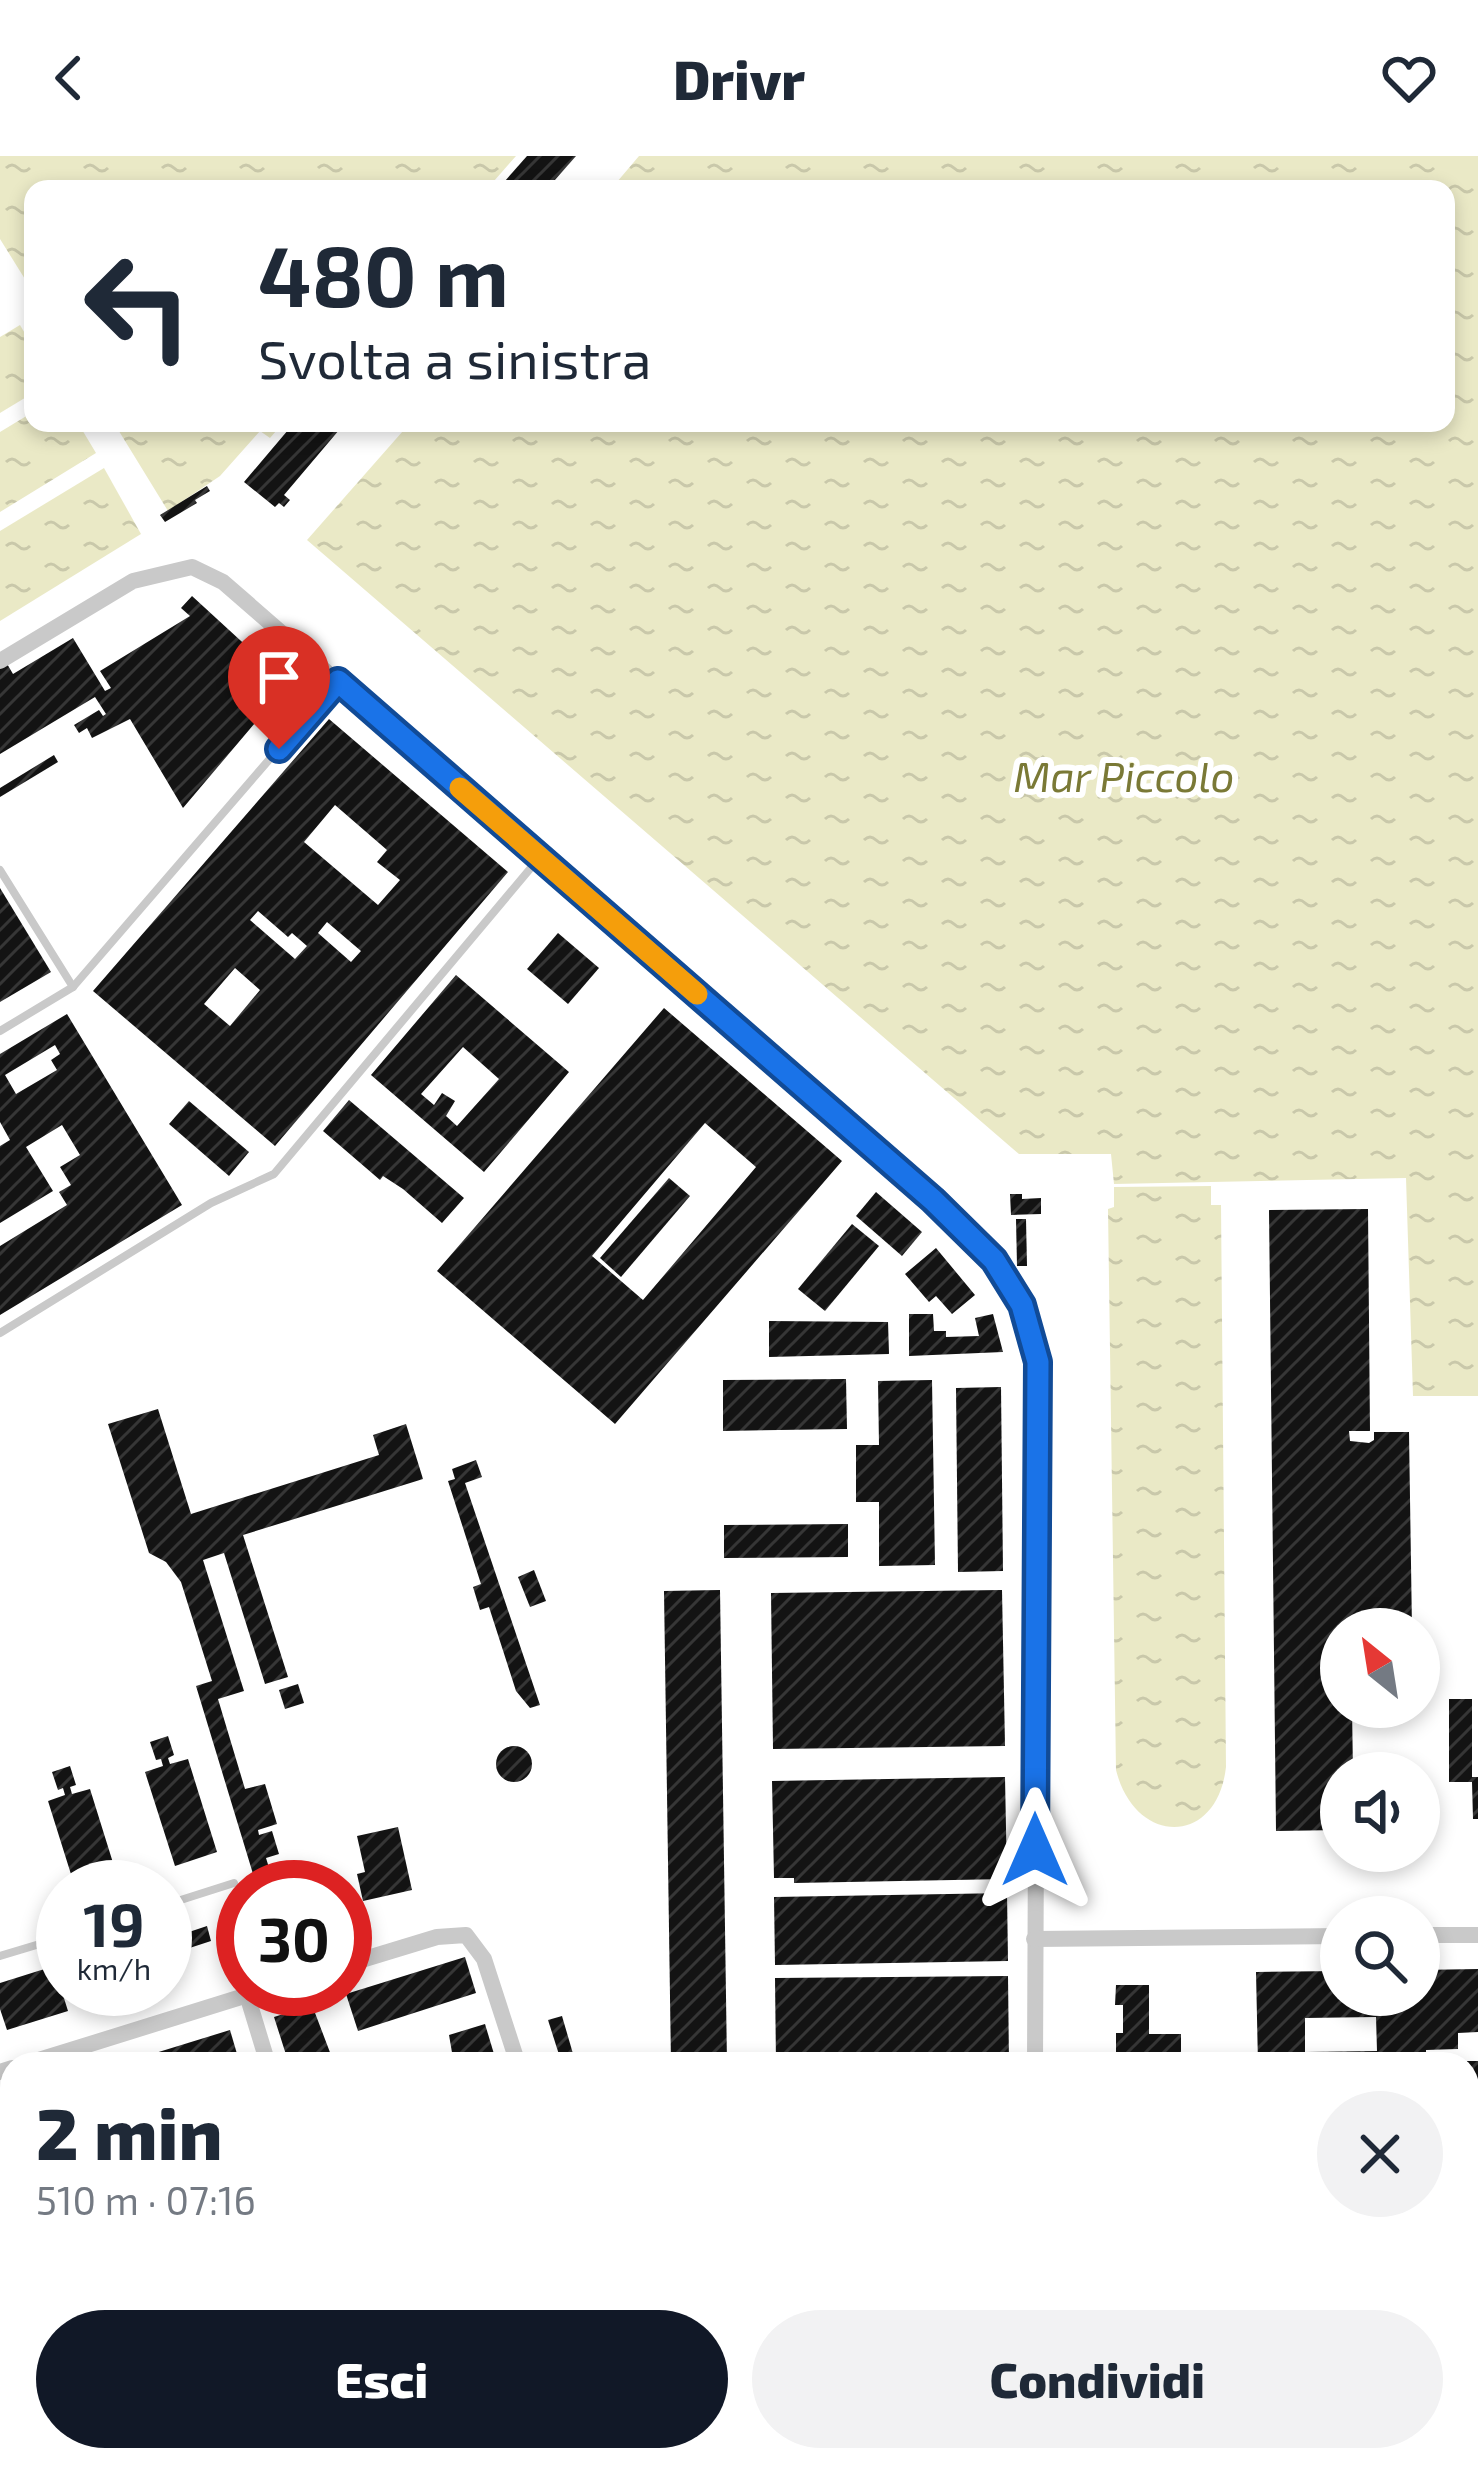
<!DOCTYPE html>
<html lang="it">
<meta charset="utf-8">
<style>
:root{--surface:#fff;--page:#f2f2f3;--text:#1f2937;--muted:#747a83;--accent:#111827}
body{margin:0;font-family:"Exo 2",sans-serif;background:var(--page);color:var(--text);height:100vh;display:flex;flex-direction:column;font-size:45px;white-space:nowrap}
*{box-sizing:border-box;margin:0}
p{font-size:39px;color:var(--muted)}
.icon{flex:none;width:66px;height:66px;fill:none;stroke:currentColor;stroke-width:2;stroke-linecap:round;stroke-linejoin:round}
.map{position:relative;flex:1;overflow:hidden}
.details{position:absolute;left:0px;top:1896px;width:1479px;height:420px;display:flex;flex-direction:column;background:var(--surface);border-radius:36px 36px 0 0;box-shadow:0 6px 18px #0003}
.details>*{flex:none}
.hud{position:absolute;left:24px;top:24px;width:1431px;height:252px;border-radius:24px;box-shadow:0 6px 18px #0003;background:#fff;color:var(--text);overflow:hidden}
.needle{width:78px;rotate:330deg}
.tools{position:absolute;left:1320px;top:1452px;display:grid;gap:24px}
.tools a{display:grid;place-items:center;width:120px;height:120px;border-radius:50%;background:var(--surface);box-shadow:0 6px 18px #0003;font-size:60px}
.speed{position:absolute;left:36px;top:1704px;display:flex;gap:24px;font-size:60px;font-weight:700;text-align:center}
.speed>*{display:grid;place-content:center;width:156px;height:156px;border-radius:50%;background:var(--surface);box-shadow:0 6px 18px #0003;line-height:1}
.speed small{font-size:30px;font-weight:400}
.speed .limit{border:18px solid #d22;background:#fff;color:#111}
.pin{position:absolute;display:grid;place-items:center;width:102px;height:102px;color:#fff;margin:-123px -51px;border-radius:50% 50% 50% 0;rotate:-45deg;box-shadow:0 0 12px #0007}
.pin .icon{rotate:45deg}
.me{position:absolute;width:132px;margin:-66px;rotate:0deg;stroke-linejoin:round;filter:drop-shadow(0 0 9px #0008)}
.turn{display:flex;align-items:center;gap:42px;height:252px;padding:0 36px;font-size:54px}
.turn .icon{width:156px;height:156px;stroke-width:2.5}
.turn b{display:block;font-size:84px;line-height:102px}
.round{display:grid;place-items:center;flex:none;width:126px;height:126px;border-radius:63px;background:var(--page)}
.headline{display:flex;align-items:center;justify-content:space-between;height:204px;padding:0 36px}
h1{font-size:72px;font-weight:800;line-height:90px}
.cta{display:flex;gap:24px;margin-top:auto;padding:24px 36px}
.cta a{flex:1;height:138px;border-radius:72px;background:var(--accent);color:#fff;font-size:48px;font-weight:800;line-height:138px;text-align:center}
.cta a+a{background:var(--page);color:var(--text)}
header{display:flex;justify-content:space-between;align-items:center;height:156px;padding:0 36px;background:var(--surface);font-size:54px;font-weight:800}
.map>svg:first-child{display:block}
.water{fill:url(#water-ripples)}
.building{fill:url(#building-hatch);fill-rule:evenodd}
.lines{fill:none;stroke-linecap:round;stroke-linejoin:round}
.lane{stroke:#c9c9c9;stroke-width:8}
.street{stroke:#c9c9c9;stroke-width:16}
.secondary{stroke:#b6b6b6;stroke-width:24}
.route-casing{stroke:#114b97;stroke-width:30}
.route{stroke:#1a73e8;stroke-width:21}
.slow{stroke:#f59e0b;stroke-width:21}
.labels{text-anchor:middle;stroke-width:12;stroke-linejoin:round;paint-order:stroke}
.water-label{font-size:42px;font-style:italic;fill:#7a7936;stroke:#fff}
</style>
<header><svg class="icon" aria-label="back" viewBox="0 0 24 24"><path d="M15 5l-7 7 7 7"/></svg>Drivr<svg class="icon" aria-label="heart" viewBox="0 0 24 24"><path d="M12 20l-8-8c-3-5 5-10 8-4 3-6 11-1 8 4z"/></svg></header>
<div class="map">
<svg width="1478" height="2316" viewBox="0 0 1478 2316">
<defs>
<pattern id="water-ripples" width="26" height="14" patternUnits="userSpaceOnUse" patternTransform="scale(3)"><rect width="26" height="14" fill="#eae9c6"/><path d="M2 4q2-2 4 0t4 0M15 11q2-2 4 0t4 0" fill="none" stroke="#c9c8aa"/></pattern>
<pattern id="building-hatch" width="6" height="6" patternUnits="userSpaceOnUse" patternTransform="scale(3)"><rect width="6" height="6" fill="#131313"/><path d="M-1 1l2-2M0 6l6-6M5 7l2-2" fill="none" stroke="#363636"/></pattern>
</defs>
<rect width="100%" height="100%" fill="#fff"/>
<g class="water">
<polygon points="0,0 516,0 487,33 33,33 33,136 0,83"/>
<polygon points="639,0 1478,0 1478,1240 1413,1240 1406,1022 1114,1028 1111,998 1019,998 307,384 410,267 1446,267 1446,33 611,33"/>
<polygon points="20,169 33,191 33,237 0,257 0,181"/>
<polygon points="33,256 33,267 78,267 96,297 0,356 0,276"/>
<polygon points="114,267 283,267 270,282 260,275 220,320 168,355"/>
<polygon points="104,312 141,378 0,465 0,375"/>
<path d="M1211,1030V1049H1221L1226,1611C1217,1691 1135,1690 1116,1614L1108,1053L1114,1051V1031Z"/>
</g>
<g class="building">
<polygon points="527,0 576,0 547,33 498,33"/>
<polygon points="294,267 345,267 284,339 290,344 284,351 279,347 275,351 244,326"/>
<polygon points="207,330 210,335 195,344 197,347 165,366 160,359"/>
<polygon points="192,440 288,528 183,652 130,563 92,582 87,572 79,577 74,569 99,554 103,560 106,558 95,541 0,598 0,510 6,506 13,518 73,482 105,535 111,532 100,515 190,460 181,452"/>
<path d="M329,563L508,716L275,990L93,835ZM335,649L387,694L377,706L400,724L378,749L304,686ZM258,755L288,781L292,777L307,790L295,803L250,764ZM327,766L361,795L351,806L318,777ZM235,812L260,834L230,870L204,848Z"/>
<polygon points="54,599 58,606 0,641 0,632"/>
<polygon points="0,732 51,816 0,846"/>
<polygon points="558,777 599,812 568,848 527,813"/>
<path d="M456,819L569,916L484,1016L371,919ZM463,891L499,923L457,970L446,960L455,945L442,937L434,949L421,938Z"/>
<path d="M664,852L842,1005L615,1268L437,1115ZM705,967L756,1011L643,1144L592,1100Z"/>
<path d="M67,858L182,1049L0,1159V1090L67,1049L59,1036L71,1029L60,1011L80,999L62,969L26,991L53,1035L0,1067V990L10,984L0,966V898ZM55,889L60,898L51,904L57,914L16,938L5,919Z"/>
<polygon points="349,944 464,1042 442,1067 403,1033 383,1020 380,1024 323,975"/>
<polygon points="189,945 249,996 229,1020 169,968"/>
<polygon points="669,1022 690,1040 621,1121 600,1102"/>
<polygon points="876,1036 922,1076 902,1100 856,1060"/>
<polygon points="1010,1038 1022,1038 1022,1043 1041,1042 1041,1058 1011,1059"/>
<polygon points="1368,1053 1370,1275 1349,1275 1350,1285 1369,1287 1374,1284 1374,1276 1409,1276 1412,1473 1375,1473 1375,1468 1341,1473 1341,1551 1352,1551 1353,1617 1341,1617 1341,1674 1276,1675 1269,1054"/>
<polygon points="1016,1063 1026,1063 1027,1110 1017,1110"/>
<polygon points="852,1068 879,1090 825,1155 798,1133"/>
<polygon points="936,1092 975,1139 952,1158 936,1140 929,1146 905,1118"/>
<polygon points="909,1158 933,1158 934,1175 946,1175 946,1181 979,1180 975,1162 993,1158 1003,1196 909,1200"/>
<polygon points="769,1165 888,1166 889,1198 769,1201"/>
<polygon points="846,1223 847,1273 723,1275 723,1224"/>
<polygon points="932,1224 935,1409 879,1410 879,1346 856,1346 856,1289 879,1289 878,1225"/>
<polygon points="1001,1231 1003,1415 958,1416 956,1232"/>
<polygon points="158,1253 191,1358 379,1299 373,1279 406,1268 423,1323 243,1379 288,1521 265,1528 224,1397 203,1404 244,1535 218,1543 245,1633 265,1628 277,1668 258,1674 259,1679 272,1675 279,1698 266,1702 275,1731 257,1731 196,1530 212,1525 181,1426 166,1406 149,1397 108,1268"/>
<polygon points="476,1304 482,1321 465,1327 540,1549 530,1552 516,1535 489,1451 480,1454 473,1431 481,1428 448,1325 455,1323 452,1313"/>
<polygon points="848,1368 848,1401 724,1402 724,1369"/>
<polygon points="534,1414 546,1445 530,1451 518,1421"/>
<polygon points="720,1434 727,1908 671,1908 664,1435"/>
<polygon points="1002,1434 1005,1590 773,1593 771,1437"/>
<polygon points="298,1528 304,1547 285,1553 279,1534"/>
<polygon points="1449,1543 1472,1543 1472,1621 1478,1621 1478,1663 1473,1663 1472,1626 1449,1626"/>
<polygon points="168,1580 174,1599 168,1602 170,1608 188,1603 217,1696 175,1710 145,1616 163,1610 161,1603 156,1604 150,1586"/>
<circle cx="514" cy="1608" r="18"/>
<polygon points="70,1610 76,1629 70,1631 72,1638 90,1633 119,1726 102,1731 75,1731 48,1645 65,1639 63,1632 58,1634 52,1616"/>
<polygon points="1005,1621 1007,1723 794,1727 794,1722 774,1722 772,1625"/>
<polygon points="398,1671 412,1734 363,1745 357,1718 365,1716 357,1680"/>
<polygon points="1007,1737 1008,1805 775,1809 774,1741"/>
<polygon points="207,1770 211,1785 165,1800 165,1784"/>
<polygon points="465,1801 476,1837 358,1875 346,1838"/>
<polygon points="54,1810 68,1855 7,1874 0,1853 0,1827"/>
<path d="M1478,1813V1876L1458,1877V1893L1426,1894V1908H1258L1256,1816L1341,1815V1839H1419V1814ZM1376,1861L1377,1895L1305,1896V1862Z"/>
<polygon points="1008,1820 1009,1908 776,1908 775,1822"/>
<polygon points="1116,1829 1149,1829 1149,1878 1181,1878 1181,1899 1149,1899 1149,1905 1116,1902 1116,1877 1123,1877 1123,1849 1115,1849"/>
<polygon points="77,1833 121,1833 122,1838 82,1850"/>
<polygon points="312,1849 331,1899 328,1900 330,1908 289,1908 274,1861"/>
<polygon points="562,1860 576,1908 562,1908 548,1864"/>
<polygon points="485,1868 497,1908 454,1908 449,1879"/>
<polygon points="230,1874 240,1908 124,1908 123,1907"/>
<polygon points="1467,1905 1478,1905 1478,1968 1467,1969"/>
<polygon points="10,1942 12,2086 0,2089 0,1945"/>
<polygon points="12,2111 12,2154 0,2157 0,2115"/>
<polygon points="12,2210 12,2259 4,2261 12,2285 12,2304 18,2304 22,2316 0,2316 0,2214"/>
<polygon points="79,2304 103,2304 106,2316 26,2316"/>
<polygon points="170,2304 259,2304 259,2305 236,2316 174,2316"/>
<polygon points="311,2304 362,2304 365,2316 287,2316 312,2307"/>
<polygon points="617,2304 621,2316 580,2316 577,2305"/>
<polygon points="661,2304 744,2304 748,2316 665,2316"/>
<polygon points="1124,2304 1159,2304 1163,2316 1088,2316"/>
<polygon points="1373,2304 1449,2304 1453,2316 1378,2316"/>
</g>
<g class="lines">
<g class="lane">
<polyline points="0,714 73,831"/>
<polyline points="0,875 73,831 337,525"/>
<polyline points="0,1177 211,1047 274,1018 540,701"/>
<polyline points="165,1749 234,1727"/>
<polyline points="0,1800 63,1781"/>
<polyline points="1467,2038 1478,2035"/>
<polyline points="1467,2076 1478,2078"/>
<polyline points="1467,2126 1478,2119"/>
<polyline points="1467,2236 1478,2230"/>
</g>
<g class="street">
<polyline points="0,505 133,425 192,411 223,426 933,1044 994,1104 1022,1149 1038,1206 1035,1908"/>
<polyline points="1419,1779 1478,1779"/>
<polyline points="1034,1783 1341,1780"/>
<polyline points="345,1809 437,1781 466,1779 484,1803 518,1908"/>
<polyline points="247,1839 268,1908"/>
<polyline points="26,1908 267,1833"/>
<polyline points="0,1916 12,1912"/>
<polyline points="1467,1983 1478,1983"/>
<polyline points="1467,2012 1478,2012"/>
<polyline points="147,2304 150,2316"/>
<polyline points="389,2304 392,2316"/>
<polyline points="639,2304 643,2316"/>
<polyline points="932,2316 970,2304"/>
</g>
<g class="secondary">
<polyline points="0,2188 12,2184"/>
<polyline points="1219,2304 1225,2316"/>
</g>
</g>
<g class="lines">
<g class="route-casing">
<polyline id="route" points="279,593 338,525 933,1044 994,1104 1022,1149 1038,1206 1035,1694"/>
</g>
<use href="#route" class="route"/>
<polyline class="slow" points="460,632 697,838"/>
</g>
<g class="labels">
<g class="water-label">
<text x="1124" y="636">Mar Piccolo</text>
</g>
</g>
</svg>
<div class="tools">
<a><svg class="needle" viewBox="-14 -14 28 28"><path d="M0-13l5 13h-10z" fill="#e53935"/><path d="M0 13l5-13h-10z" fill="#747a83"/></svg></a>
<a><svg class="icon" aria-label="sound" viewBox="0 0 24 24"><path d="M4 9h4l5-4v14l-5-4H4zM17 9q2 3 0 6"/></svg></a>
<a><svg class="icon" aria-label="search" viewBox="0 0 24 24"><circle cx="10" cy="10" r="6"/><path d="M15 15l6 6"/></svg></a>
</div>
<div class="speed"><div>19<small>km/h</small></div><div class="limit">30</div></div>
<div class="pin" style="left:279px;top:593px;background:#d93025"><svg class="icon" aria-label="arrive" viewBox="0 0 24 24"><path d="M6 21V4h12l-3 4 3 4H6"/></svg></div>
<svg class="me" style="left:1035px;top:1694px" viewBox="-20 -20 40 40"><path d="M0-17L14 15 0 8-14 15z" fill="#1a73e8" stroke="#fff" stroke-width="4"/></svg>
<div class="hud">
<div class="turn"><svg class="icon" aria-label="left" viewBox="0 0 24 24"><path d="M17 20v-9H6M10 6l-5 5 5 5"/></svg><div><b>480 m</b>Svolta a sinistra</div></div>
</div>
<section class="details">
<div class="headline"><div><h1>2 min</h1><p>510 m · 07:16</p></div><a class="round"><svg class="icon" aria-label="close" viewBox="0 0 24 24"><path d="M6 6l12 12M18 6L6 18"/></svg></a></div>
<div class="cta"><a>Esci</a><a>Condividi</a></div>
</section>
</div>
